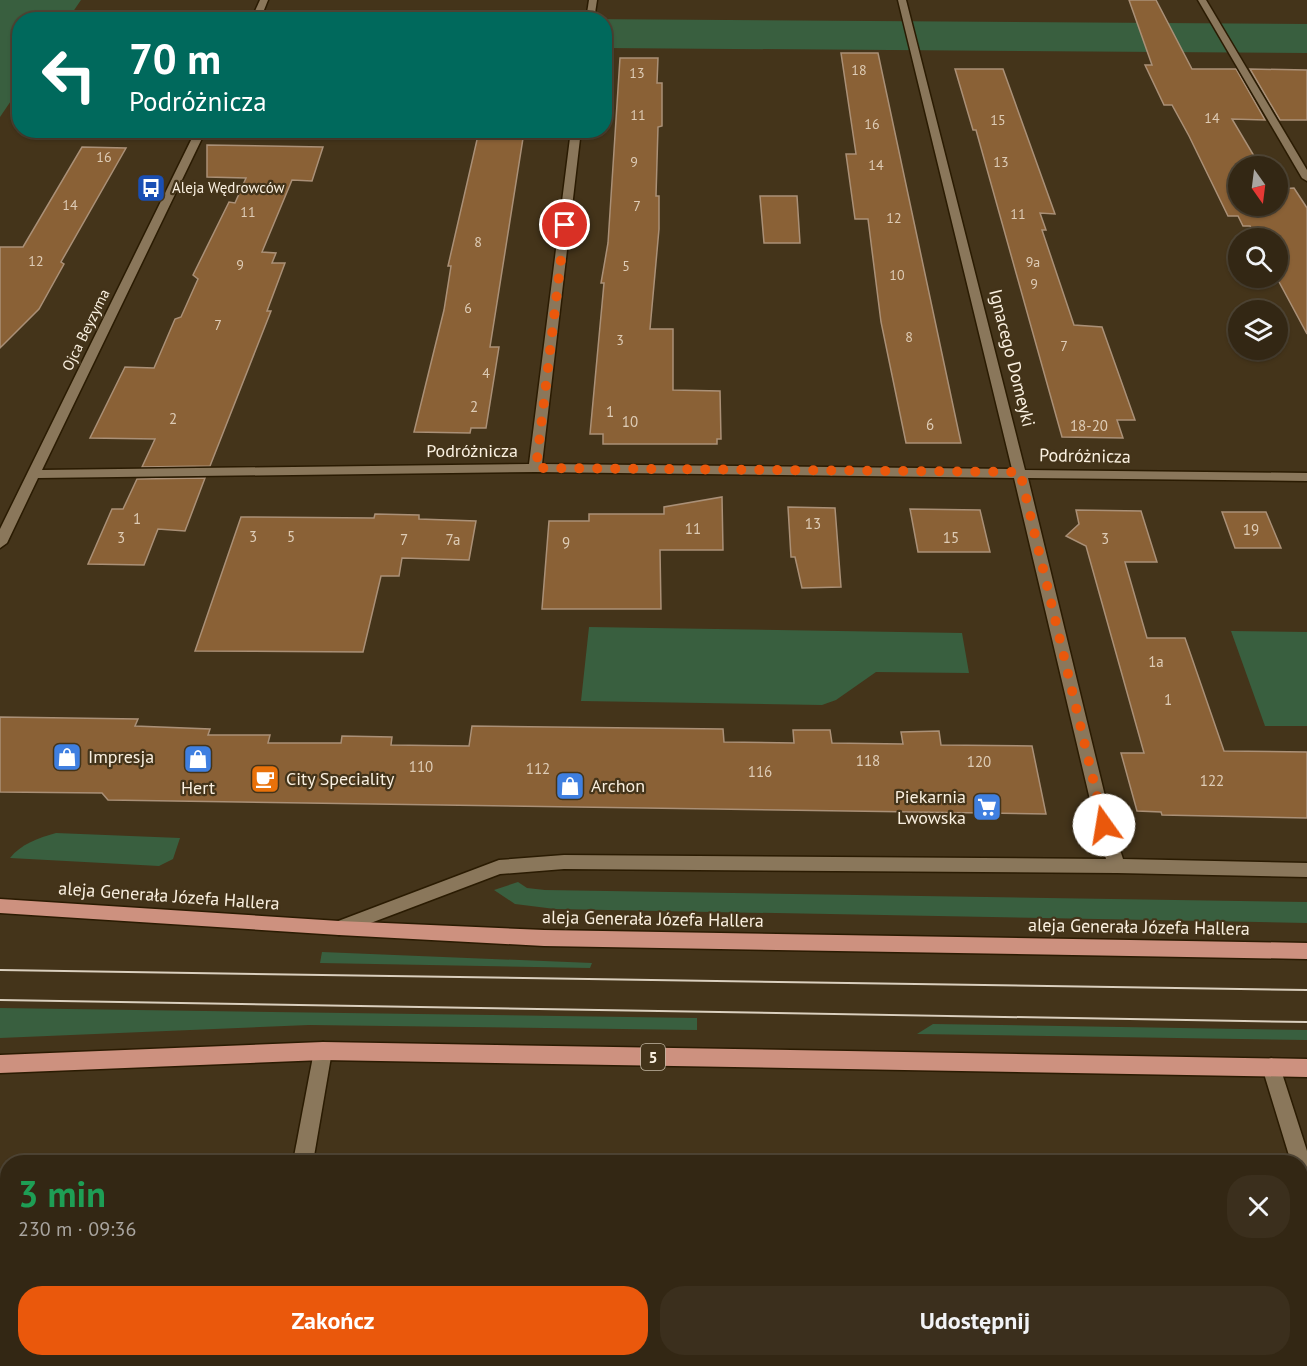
<!DOCTYPE html>
<html lang="pl">
<meta charset="utf-8">
<style>
:root{--surface:#332714;--page:#3b2f1d;--text:#f1f3f6;--muted:#a9a5a0;--line:#4e4434;--accent:#ea580c}
body{margin:0;font-family:"PT Sans",sans-serif;background:var(--page);color:var(--text);height:100vh;display:flex;flex-direction:column;font-size:22px;white-space:nowrap}
*{box-sizing:border-box;margin:0}
p{font-size:20px;color:var(--muted)}
.icon{flex:none;width:33px;height:33px;fill:none;stroke:currentColor;stroke-width:2;stroke-linecap:round;stroke-linejoin:round}
.map{position:relative;flex:1;overflow:hidden}
.sheet{position:absolute;left:0px;top:1155px;width:1308px;height:212px;display:flex;flex-direction:column;background:var(--surface);border-radius:24px 24px 0 0;box-shadow:0 2px 4px #0004,0 0 0 2px var(--line)}
.sheet>*{flex:none}
.guide{position:absolute;left:12px;top:12px;width:600px;height:126px;border-radius:24px;box-shadow:0 2px 4px #0004,0 0 0 2px var(--line);background:#00695c;color:#fff;overflow:hidden}
.needle{width:39px;rotate:166deg}
.fabs{position:absolute;left:1228px;top:156px;display:grid;gap:12px}
.fabs a{display:grid;place-items:center;width:60px;height:60px;border-radius:50%;background:var(--surface);box-shadow:0 2px 4px #0004,0 0 0 2px var(--line);font-size:30px}
.pin{position:absolute;display:grid;place-items:center;width:51px;height:51px;color:#fff;margin:-26px;border:3px solid #fff;border-radius:50%;box-shadow:0 2px 6px #0007}
.me{position:absolute;width:66px;margin:-33px;rotate:347deg;stroke-linejoin:round;filter:drop-shadow(0 0 4px #0008)}
.turn{display:flex;align-items:center;gap:21px;height:126px;padding:0 18px;font-size:27px}
.turn .icon{width:78px;height:78px;stroke-width:2.5}
.turn b{display:block;font-size:42px;line-height:51px}
.round{display:grid;place-items:center;flex:none;width:63px;height:63px;border-radius:24px;background:var(--page)}
.headline{display:flex;align-items:center;justify-content:space-between;height:102px;padding:0 18px}
h1{font-size:36px;font-weight:800;line-height:45px;color:#1e9e55}
.primary-button{display:flex;gap:12px;margin-top:auto;padding:12px 18px}
.primary-button a{flex:1;height:69px;border-radius:24px;background:var(--accent);color:#fff;font-size:24px;font-weight:800;line-height:69px;text-align:center}
.primary-button a+a{background:var(--page);color:var(--text)}
.map>svg:first-child{display:block}
.green{fill:#395f3f}
.building{fill:#8a6136;stroke:#aa9077;stroke-width:1.5}
.lines{fill:none;stroke-linecap:round;stroke-linejoin:round}
.minor-casing{stroke:#2a1b02;stroke-width:3}
.major-casing{stroke:#2a1b02;stroke-width:3}
.minor{fill:#8a775b;fill-rule:evenodd}
.major{fill:#cd917f;fill-rule:evenodd}
.tram{stroke:#dbd0bf;stroke-width:2}
.route{stroke:#ea580c;stroke-width:10;stroke-dasharray:0 18}
.labels{text-anchor:middle;stroke-width:4.5;stroke-linejoin:round;paint-order:stroke}
.far-number-label{font-size:14px;fill:#deccb6}
.far-poi-label{font-size:15px;fill:#faf0e0;stroke:#44341a;text-anchor:start}
.far-street-label{font-size:15px;fill:#faf0e0;stroke:#44341a}
.number-label{font-size:15px;fill:#deccb6}
.shield{fill:#44341a;stroke:#c3b8a5;stroke-width:1.5}
.shield-label{font-size:16px;font-weight:bold;fill:#faf0e0}
.street-label{font-size:18px;fill:#faf0e0;stroke:#44341a}
.poi-label{font-size:18px;fill:#faf0e0;stroke:#44341a;text-anchor:start}
</style>
<div class="map">
<svg width="1307" height="1366" viewBox="0 0 1307 1366">
<rect width="100%" height="100%" fill="#44341a"/>
<g class="green">
<polygon points="0,0 81,0 68,19 20,20 19,89 0,117"/>
<polygon points="290,17 1307,24 1307,53 605,48 604,20 288,20"/>
<polygon points="589,627 962,633 969,673 876,672 836,700 822,705 581,701"/>
<polygon points="1231,631 1307,632 1307,726 1265,726"/>
<path d="M56,833L180,838L173,859L159,866L10,858C21,844 38,838 56,833Z"/>
<polygon points="518,882 527,888 545,890 1307,902 1307,923 555,909 515,904 494,890"/>
<polygon points="322,952 592,963 590,968 320,963"/>
<polygon points="0,1008 697,1018 697,1030 309,1025 0,1038"/>
<polygon points="933,1024 1307,1030 1307,1040 917,1034"/>
</g>
<g class="building">
<polygon points="1129,0 1156,0 1192,69 1236,69 1265,120 1232,119 1260,166 1239,166 1239,206 1278,206 1278,189 1294,188 1307,208 1307,334 1277,278 1278,238 1256,238 1250,226 1243,226 1238,216 1228,216 1189,136 1172,105 1164,105 1145,65 1152,65"/>
<polygon points="841,53 878,53 961,443 906,443 881,322 868,219 855,219 846,154 856,154"/>
<polygon points="620,58 658,58 657,83 662,83 662,126 658,127 656,196 659,196 659,229 650,329 673,329 673,390 720,391 721,439 717,439 717,444 603,444 603,434 590,434 604,283 601,283 608,243"/>
<polygon points="955,69 1003,69 1055,214 1040,213 1046,230 1042,230 1074,325 1102,327 1135,420 1117,420 1123,438 1062,437 976,130 973,130"/>
<polygon points="1250,69 1307,70 1307,120 1280,120"/>
<polygon points="479,131 524,132 490,347 499,347 486,428 471,428 470,433 414,432 444,310 451,266 448,266"/>
<polygon points="207,145 323,147 312,181 292,180 262,252 276,253 272,263 285,263 267,311 271,311 210,466 142,467 155,439 90,438 125,367 154,368 175,319 181,317 198,279 193,275 229,202 235,203 246,178 207,177"/>
<polygon points="82,147 126,148 61,262 64,264 39,309 0,348 0,247 23,247"/>
<polygon points="760,196 797,196 800,243 764,243"/>
<polygon points="205,478 185,531 158,529 144,565 88,564 112,509 123,509 137,479"/>
<polygon points="722,497 723,550 660,550 661,609 542,609 549,521 589,521 589,514 664,514 664,507"/>
<polygon points="788,507 835,508 841,587 802,588 795,557 791,557"/>
<polygon points="910,509 980,510 990,552 918,552"/>
<polygon points="1076,510 1141,511 1157,562 1125,562 1147,638 1185,638 1224,751 1307,752 1307,818 1162,815 1161,812 1137,811 1121,753 1144,753 1086,546 1066,536 1079,524"/>
<polygon points="1222,512 1266,512 1281,548 1235,548"/>
<polygon points="375,514 419,515 419,519 476,521 469,560 402,558 399,576 381,576 363,652 195,651 241,517 374,518"/>
<polygon points="0,717 138,719 135,726 210,729 208,735 270,735 268,743 341,743 342,736 392,737 391,745 469,746 472,726 723,729 724,742 794,743 793,730 830,730 832,743 903,744 901,732 939,731 941,745 1032,746 1046,814 108,800 102,793 0,792"/>
</g>
<g class="lines">
<g class="minor-casing">
<g id="minor">
<polygon points="260,0 268,0 260,20 251,20"/>
<polygon points="589,0 597,0 594,20 586,20"/>
<polygon points="898,0 906,0 1025,470 1307,473 1307,481 1028,478 1112,825 1123,859 1307,863 1307,877 1117,873 564,869 500,874 339,935 333,933 330,928 333,923 499,860 564,855 1106,859 1096,825 1014,478 535,472 38,478 7,543 0,548 0,529 196,130 206,130 42,470 529,464 571,130 581,130 542,464 1012,469"/>
<polygon points="1198,0 1206,0 1307,170 1307,181 1302,178"/>
<polygon points="323,1042 330,1045 332,1051 313,1162 293,1162 314,1051 316,1045"/>
<polygon points="1271,1058 1278,1061 1280,1067 1307,1151 1307,1192 1300,1189 1300,1162 1291,1162 1262,1067 1264,1061"/>
<polygon points="255,1359 277,1359 276,1366 254,1366"/>
</g>
</g>
<g class="major-casing">
<g id="major">
<polygon points="0,899 339,921 544,930 1307,943 1307,959 544,946 339,935 0,913"/>
<polygon points="323,1042 1307,1059 1307,1077 323,1060 0,1073 0,1055"/>
</g>
</g>
<use href="#minor" class="minor"/>
<use href="#major" class="major"/>
<g class="tram">
<polyline points="0,970 1307,990"/>
<polyline points="0,1000 1307,1022"/>
</g>
</g>
<g class="lines">
<polyline class="route" points="565,225 536,468 1020,472 1104,825"/>
</g>
<defs>
<g id="bus-square" transform="scale(1.5)"><rect x="-9" y="-9" width="18" height="18" rx="4" fill="#1a4fb4" stroke="#44341a"/><path d="M-5-6H5V4H4V6H2V4H-2V6H-4V4H-5ZM-3.5-4V0h7V-4ZM-3.5 1.2v1.5H-2V1.2ZM2 1.2v1.5H3.5V1.2Z" fill="#fff"/></g>
<g id="shop-square" transform="scale(1.5)"><rect x="-9" y="-9" width="18" height="18" rx="4" fill="#3f7fe0" stroke="#44341a"/><path d="M-5-2.5h2.3a2.7 3.5 0 0 1 5.4 0H5L5.5 6h-11ZM-1.5-2.5h3a1.5 2.3 0 0 0-3 0Z" fill="#fff"/></g>
<g id="cafe-square" transform="scale(1.5)"><rect x="-9" y="-9" width="18" height="18" rx="4" fill="#e8710a" stroke="#44341a"/><path d="M-5.5-4.5H6V0H3Q3 3.5 0 3.5H-2.5Q-5.5 3.5-5.5 0ZM3-3.2v2h1.7v-2ZM-6 4.5H4V6H-6Z" fill="#fff"/></g>
<g id="supermarket-square" transform="scale(1.5)"><rect x="-9" y="-9" width="18" height="18" rx="4" fill="#3f7fe0" stroke="#44341a"/><path d="M-6-5.5h2.5l.6 2H6L4.5 2H-2.5L-4.4-4H-6ZM-1.5 3.2a1.3 1.3 0 1 0 .1 0ZM3 3.2a1.3 1.3 0 1 0 .1 0Z" fill="#fff"/></g>
</defs>
<g fill-rule="evenodd">
<use href="#bus-square" x="151" y="188"/>
<use href="#shop-square" x="67" y="757"/>
<use href="#shop-square" x="198" y="759"/>
<use href="#cafe-square" x="265" y="779"/>
<use href="#shop-square" x="570" y="786"/>
<use href="#supermarket-square" x="987" y="807"/>
</g>
<g class="labels">
<g class="far-number-label">
<text x="859" y="75">18</text>
<text x="637" y="78">13</text>
<text x="638" y="120">11</text>
<text x="1212" y="123">14</text>
<text x="998" y="125">15</text>
<text x="872" y="129">16</text>
<text x="104" y="162">16</text>
<text x="634" y="167">9</text>
<text x="1001" y="167">13</text>
<text x="876" y="170">14</text>
<text x="70" y="210">14</text>
<text x="637" y="211">7</text>
<text x="248" y="217">11</text>
<text x="1018" y="219">11</text>
<text x="894" y="223">12</text>
<text x="478" y="247">8</text>
<text x="36" y="266">12</text>
<text x="1033" y="267">9a</text>
<text x="240" y="270">9</text>
<text x="626" y="271">5</text>
<text x="897" y="280">10</text>
<text x="1034" y="289">9</text>
<text x="468" y="313">6</text>
<text x="218" y="330">7</text>
<text x="909" y="342">8</text>
<text x="620" y="345">3</text>
<text x="1064" y="351">7</text>
<text x="486" y="378">4</text>
</g>
<g class="far-poi-label">
<text x="172" y="193">Aleja Wędrowców</text>
</g>
<g class="far-street-label">
<text transform="translate(86 330) rotate(-64)" y="5">Ojca Beyzyma</text>
</g>
<g class="number-label">
<text x="474" y="412">2</text>
<text x="610" y="417">1</text>
<text x="173" y="424">2</text>
<text x="630" y="427">10</text>
<text x="930" y="430">6</text>
<text x="1089" y="431">18-20</text>
<text x="137" y="524">1</text>
<text x="813" y="529">13</text>
<text x="693" y="534">11</text>
<text x="1251" y="535">19</text>
<text x="253" y="542">3</text>
<text x="291" y="542">5</text>
<text x="121" y="543">3</text>
<text x="951" y="543">15</text>
<text x="1105" y="544">3</text>
<text x="404" y="545">7</text>
<text x="453" y="545">7a</text>
<text x="566" y="548">9</text>
<text x="1156" y="667">1a</text>
<text x="1168" y="705">1</text>
<text x="868" y="766">118</text>
<text x="979" y="767">120</text>
<text x="421" y="772">110</text>
<text x="538" y="774">112</text>
<text x="760" y="777">116</text>
<text x="1212" y="786">122</text>
</g>
<rect class="shield" x="641" y="1044" width="24" height="26" rx="4.5"/>
<g class="shield-label">
<text x="653" y="1063">5</text>
</g>
<g class="street-label">
<text transform="translate(1012 358) rotate(76)" y="6">Ignacego Domeyki</text>
<text x="472" y="457">Podróżnicza</text>
<text transform="translate(1085 456) rotate(1)" y="6">Podróżnicza</text>
<text transform="translate(169 896) rotate(4)" y="6">aleja Generała Józefa Hallera</text>
<text transform="translate(653 919) rotate(1)" y="6">aleja Generała Józefa Hallera</text>
<text transform="translate(1139 927) rotate(1)" y="6">aleja Generała Józefa Hallera</text>
</g>
<g class="poi-label">
<text x="88" y="763">Impresja</text>
<text x="286" y="785">City Speciality</text>
<text x="591" y="792">Archon</text>
<text x="198" y="794" text-anchor="middle">Hert</text>
<text x="966" y="803" text-anchor="end">Piekarnia<tspan x="966" dy="21">Lwowska</tspan></text>
</g>
</g>
</svg>
<div class="fabs">
<a><svg class="needle" viewBox="-14 -14 28 28"><path d="M0-13l5 13h-10z" fill="#e53935"/><path d="M0 13l5-13h-10z" fill="#a9a5a0"/></svg></a>
<a><svg class="icon" aria-label="search" viewBox="0 0 24 24"><circle cx="10" cy="10" r="6"/><path d="M15 15l6 6"/></svg></a>
<a><svg class="icon" aria-label="layers" viewBox="0 0 24 24"><path d="M12 4l9 5-9 5-9-5zM3 14l9 5 9-5"/></svg></a>
</div>
<div class="pin" style="left:565px;top:225px;background:#d93025"><svg class="icon" aria-label="arrive" viewBox="0 0 24 24"><path d="M6 21V4h12l-3 4 3 4H6"/></svg></div>
<svg class="me" style="left:1104px;top:825px" viewBox="-20 -20 40 40"><circle r="19" fill="#fff"/><path d="M0-13L10 11 0 6-10 11z" fill="#ea580c"/></svg>
<div class="guide">
<div class="turn"><svg class="icon" aria-label="left" viewBox="0 0 24 24"><path d="M17 20v-9H6M10 6l-5 5 5 5"/></svg><div><b>70 m</b>Podróżnicza</div></div>
</div>
<section class="sheet">
<div class="headline"><div><h1>3 min</h1><p>230 m · 09:36</p></div><a class="round"><svg class="icon" aria-label="close" viewBox="0 0 24 24"><path d="M6 6l12 12M18 6L6 18"/></svg></a></div>
<div class="primary-button"><a>Zakończ</a><a>Udostępnij</a></div>
</section>
</div>
